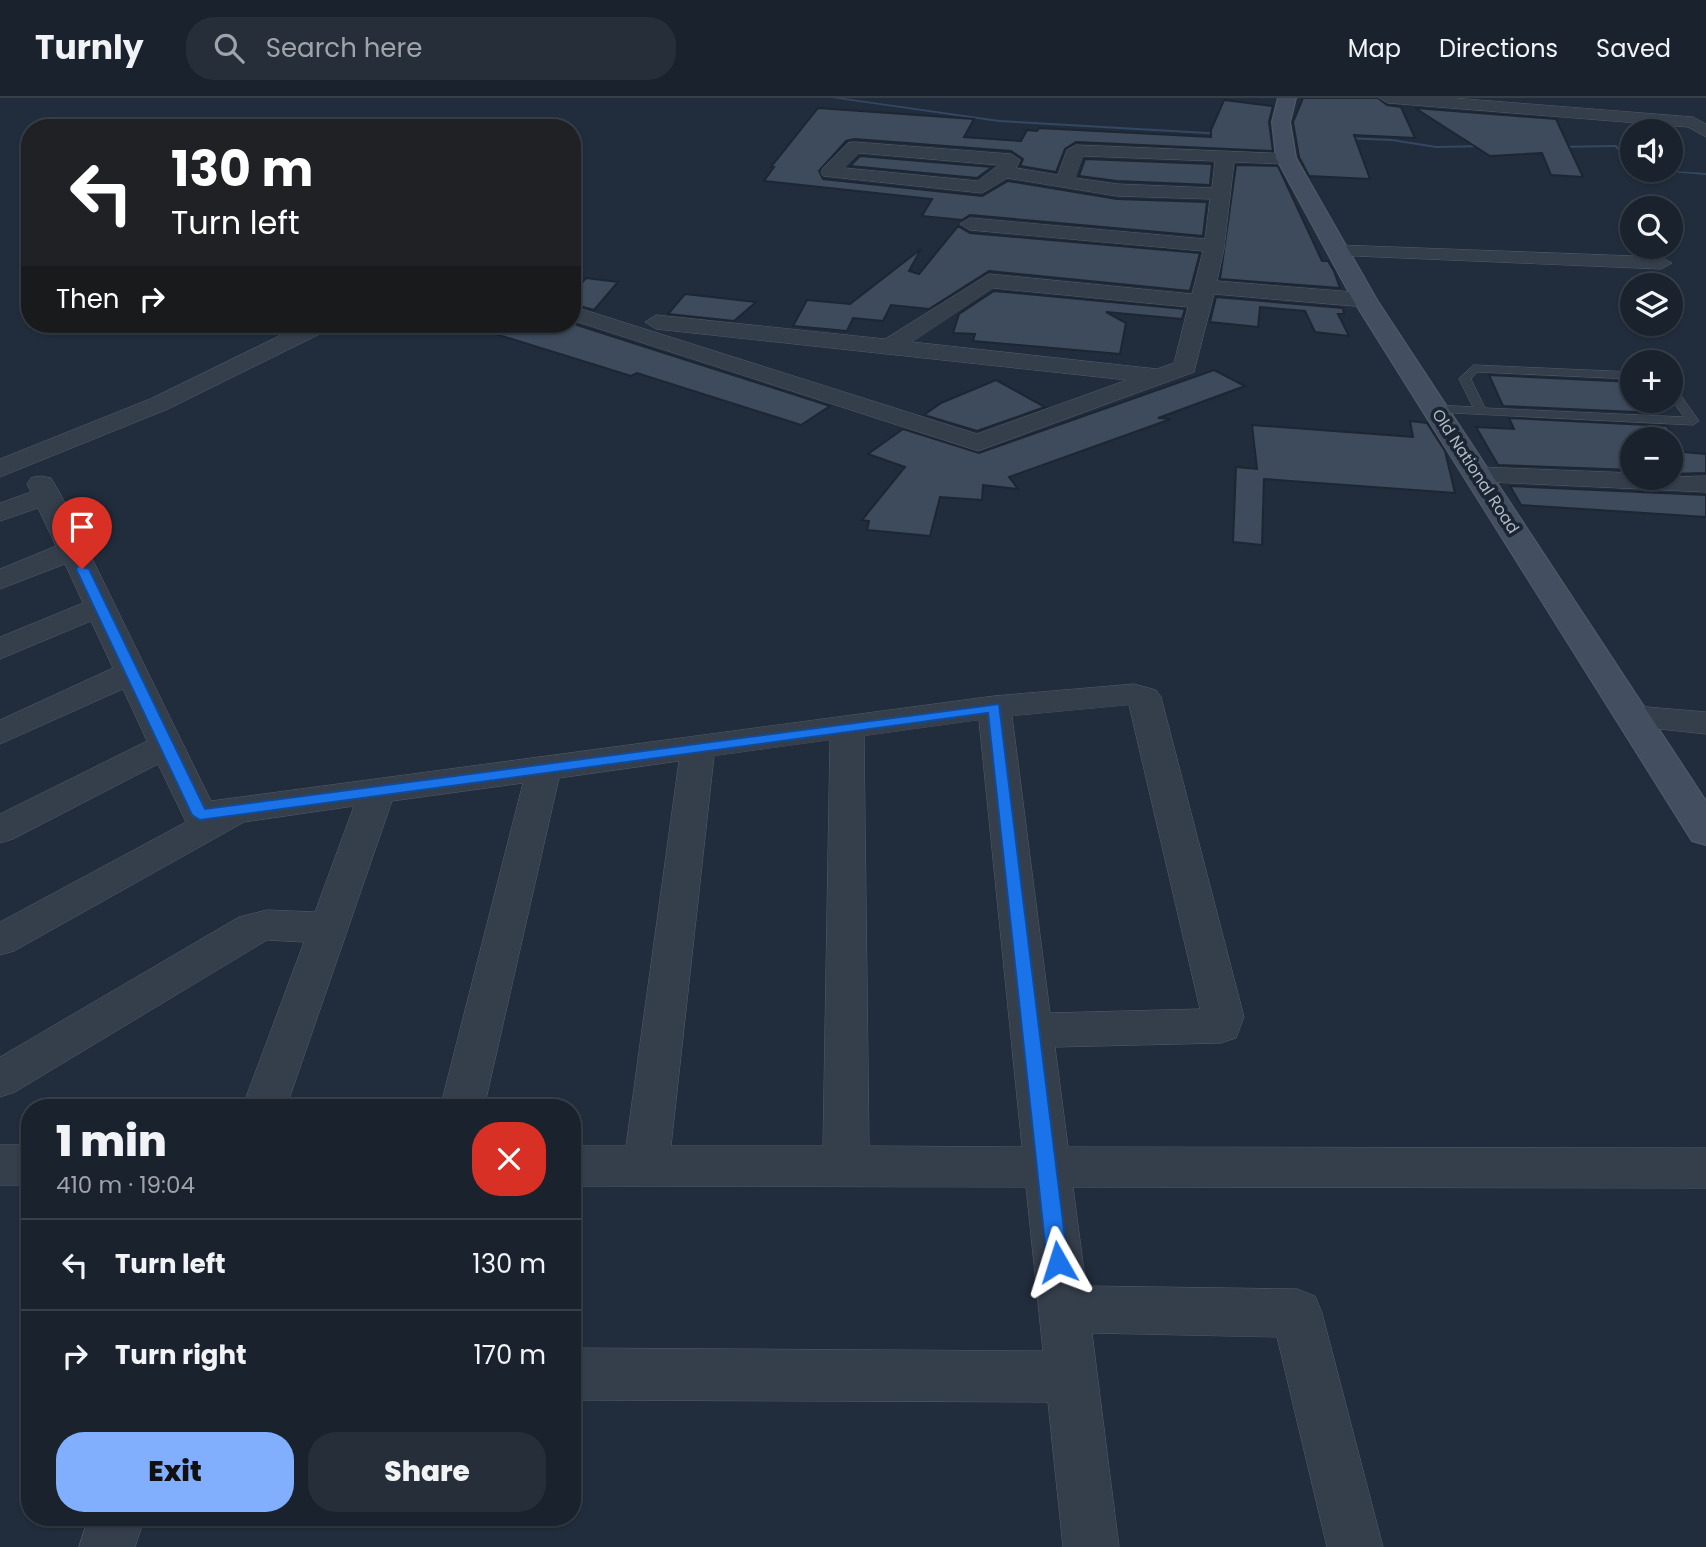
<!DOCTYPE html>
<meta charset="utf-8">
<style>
:root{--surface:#19222d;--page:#262f39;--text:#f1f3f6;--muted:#9fa4aa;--line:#373f49;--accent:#81affd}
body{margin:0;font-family:Poppins,sans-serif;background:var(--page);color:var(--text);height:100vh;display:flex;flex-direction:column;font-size:26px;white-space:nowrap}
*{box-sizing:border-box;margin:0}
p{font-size:23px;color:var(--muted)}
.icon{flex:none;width:38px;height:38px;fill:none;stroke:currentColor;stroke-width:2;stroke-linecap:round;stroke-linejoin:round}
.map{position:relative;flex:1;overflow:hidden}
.drawer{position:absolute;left:21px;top:1001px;width:560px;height:427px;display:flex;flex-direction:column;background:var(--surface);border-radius:28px;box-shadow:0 2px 5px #0004,0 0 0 2px var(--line)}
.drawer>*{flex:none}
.top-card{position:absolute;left:21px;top:21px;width:560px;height:214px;border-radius:28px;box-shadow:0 2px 5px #0004,0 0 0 2px var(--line);background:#202124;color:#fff;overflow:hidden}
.fabs{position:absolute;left:1620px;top:21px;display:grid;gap:14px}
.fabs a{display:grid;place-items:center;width:63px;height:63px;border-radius:50%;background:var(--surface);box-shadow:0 2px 5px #0004,0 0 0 2px var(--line);font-size:35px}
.pin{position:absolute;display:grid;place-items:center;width:60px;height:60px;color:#fff;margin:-72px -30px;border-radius:50% 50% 50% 0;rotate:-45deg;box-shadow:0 0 7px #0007}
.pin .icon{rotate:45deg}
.me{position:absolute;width:77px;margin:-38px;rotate:354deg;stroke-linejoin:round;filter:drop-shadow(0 0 5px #0008)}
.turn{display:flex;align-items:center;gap:24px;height:147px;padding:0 35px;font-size:32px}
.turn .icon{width:91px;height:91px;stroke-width:2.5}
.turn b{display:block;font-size:49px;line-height:60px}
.then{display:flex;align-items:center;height:66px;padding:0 35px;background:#0003;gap:14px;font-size:26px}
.round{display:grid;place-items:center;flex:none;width:74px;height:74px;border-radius:28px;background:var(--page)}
.overview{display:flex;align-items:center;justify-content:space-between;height:119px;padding:0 35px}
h1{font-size:42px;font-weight:800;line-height:52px}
.primary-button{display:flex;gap:14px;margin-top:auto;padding:14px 35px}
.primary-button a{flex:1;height:80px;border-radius:28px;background:var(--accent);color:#111;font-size:28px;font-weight:800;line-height:80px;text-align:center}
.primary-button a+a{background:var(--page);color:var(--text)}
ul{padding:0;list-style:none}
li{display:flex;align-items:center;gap:21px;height:91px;padding:0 35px;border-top:2px solid var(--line)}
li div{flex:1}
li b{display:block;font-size:26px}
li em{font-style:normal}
header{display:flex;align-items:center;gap:42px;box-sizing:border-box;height:98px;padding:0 35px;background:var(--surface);border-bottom:2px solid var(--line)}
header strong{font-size:33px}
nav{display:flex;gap:38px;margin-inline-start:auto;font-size:24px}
.search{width:490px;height:63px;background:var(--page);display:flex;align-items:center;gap:18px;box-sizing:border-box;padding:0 24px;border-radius:28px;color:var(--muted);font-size:26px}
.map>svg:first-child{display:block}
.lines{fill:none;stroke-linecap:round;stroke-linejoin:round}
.stream{fill:#344864;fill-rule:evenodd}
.building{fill:#3d4b5c;stroke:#1d2633;stroke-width:2}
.service-casing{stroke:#545c6a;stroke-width:1}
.minor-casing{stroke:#545c6a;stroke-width:1}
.secondary-casing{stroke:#545c6a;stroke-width:2}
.service{fill:#353f4c;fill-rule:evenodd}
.minor{fill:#353f4c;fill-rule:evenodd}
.secondary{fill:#434e60;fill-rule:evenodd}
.route{fill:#1a73e8;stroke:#114b97;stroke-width:2}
.labels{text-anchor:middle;stroke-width:7;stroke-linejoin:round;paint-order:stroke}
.far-street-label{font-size:16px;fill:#b1b9c8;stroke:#1b2431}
</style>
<header>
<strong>Turnly</strong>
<div class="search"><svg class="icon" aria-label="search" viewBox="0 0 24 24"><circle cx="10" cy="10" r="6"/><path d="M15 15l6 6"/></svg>Search here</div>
<nav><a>Map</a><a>Directions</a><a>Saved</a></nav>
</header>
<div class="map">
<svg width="1706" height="1449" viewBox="0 0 1706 1449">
<rect width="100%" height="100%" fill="#212d3c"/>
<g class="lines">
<g class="stream">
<polygon points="832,0 843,0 999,22 1224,35 1226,36 1224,37 999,24"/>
<polygon points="1342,39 1392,41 1436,48 1486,47 1488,48 1486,49 1436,50 1392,43 1344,41"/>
<polygon points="1616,47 1633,63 1633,67 1615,49 1557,50 1555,49 1557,48"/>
<polygon points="1657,72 1706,75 1706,77 1659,73"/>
</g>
</g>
<g class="building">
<polygon points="1303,0 1378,0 1387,7 1401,9 1415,40 1354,37 1370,81 1309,78 1299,59 1293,24"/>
<polygon points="1224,2 1273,8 1269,24 1273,53 1076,44 1065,51 1056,74 1020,68 1023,61 1011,53 854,41 846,43 819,73 823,81 982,98 1008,83 1117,101 1207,104 1203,138 970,117 962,122 922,118 932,101 764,83 774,69 771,69 818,10 974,21 964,39 1021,43 1027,32 1037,33 1039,30 1211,39 1211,32"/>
<polygon points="1415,10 1556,21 1583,79 1551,77 1542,55 1490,58"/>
<polygon points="860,58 992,69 977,80 850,68"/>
<polygon points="1085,61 1212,66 1210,87 1117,83 1079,78"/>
<polygon points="1236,67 1278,68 1322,163 1328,163 1334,173 1340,190 1220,181"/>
<polygon points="958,128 970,135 1200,155 1190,193 989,173 929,211 891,207 883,223 853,220 847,233 793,228 807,202 850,206 921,151 909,173 919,176"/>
<polygon points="586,180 618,184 594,212 572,206 572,196"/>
<polygon points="994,193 1185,211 1182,221 1106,214 1126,225 1120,256 973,243 975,236 953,235 959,216"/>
<polygon points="685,196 756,204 734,223 668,216"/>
<polygon points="1216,199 1343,210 1344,216 1338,216 1349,238 1315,234 1305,213 1260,209 1258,229 1210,224"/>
<polygon points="572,225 580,228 830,308 801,327 637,275 631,278 486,233 487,226"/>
<polygon points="1214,272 1245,288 1158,320 1171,321 1009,379 1018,391 983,387 982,402 940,399 930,438 867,432 869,423 862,422 905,369 868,356 903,331 979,355"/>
<polygon points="1489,277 1633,284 1633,303 1650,303 1658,315 1503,308"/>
<polygon points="996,282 1045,309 977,333 924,317 941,305"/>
<polygon points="1509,320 1667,328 1683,354 1706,356 1706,375 1671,376 1671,341 1633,341 1633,372 1498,367 1476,329 1514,331"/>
<polygon points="1410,323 1427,325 1445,353 1455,395 1264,381 1262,447 1233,444 1236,369 1257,371 1252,327 1413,339"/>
<polygon points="1510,388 1706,397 1706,419 1521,407"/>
</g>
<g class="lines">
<g class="service-casing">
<polygon id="service" points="1474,267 1633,274 1633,281 1477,274 1471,281 1485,310 1684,319 1671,301 1671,289 1675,289 1699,323 1693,327 1433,314 1431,311 1437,307 1473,309 1459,281"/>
</g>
<g class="minor-casing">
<g id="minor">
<polygon points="1380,0 1453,0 1693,19 1706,26 1706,39 1688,29 1388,5"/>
<path d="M854,44L1011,56L1020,62L1016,70L1058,77L1067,52L1076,47L1293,56L1295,60L1293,64L1286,66L1234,64L1224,151L1217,183L1365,195L1376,202L1365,209L1214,196L1194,274L978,353L572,222V208L977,336L1127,282L656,231L645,224L656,217L885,241L989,176L1192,196L1203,153L970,132L960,126L970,120L1205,141L1210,101L1117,98L1007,80L982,95L823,78L821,74L823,70L848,45ZM859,55L999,67L978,83L844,70ZM1083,58L1215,63L1212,90L1117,86L1075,80ZM993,190L1188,209L1174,265L1157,271L912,244Z"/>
<polygon points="1339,147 1661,159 1672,165 1661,171 1332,157 1329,153"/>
<polygon points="304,226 333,226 330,231 168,311 0,379 0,361 150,301"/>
<polygon points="1479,369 1633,375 1633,380 1706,378 1706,394 1469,383 1465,377 1469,371"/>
<path d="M41,378L51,380L61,397L211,703L994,598L1134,586L1156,592L1161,599L1244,919L1236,940L1221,945L1055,949L1068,1049L1706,1050V1090L1073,1089L1086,1188L1297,1191L1315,1198L1322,1215L1383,1449H1327L1277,1239L1092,1235L1119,1449H1063L1048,1304L572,1302V1250L1043,1253L1026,1089L572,1088V1048H626L679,663L559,680L484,1010H440L523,685L392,703L286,1010H242L304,844L267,842L15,994L0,999V959L239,819L267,812L315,814L354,708L244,724L14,853L0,857V824L186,724L158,666L13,741L0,745V716L147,643L123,591L0,646V622L113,570L91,523L0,561V539L83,505L65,466L0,491V471L56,448L38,410L0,423V405L31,394L27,386L31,380ZM1129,607L1200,911L1050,915L1012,618ZM979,622L1022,1049L869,1048L864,638ZM830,642L823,1048H671L714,658Z"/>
<polygon points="1635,608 1706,614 1706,636 1623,627 1618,619 1623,611"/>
<rect x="0" y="1047" width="30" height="40"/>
<polygon points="89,1419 145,1419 135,1449 79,1449"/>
</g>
</g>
<g class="secondary-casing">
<polygon id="secondary" points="1278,0 1296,0 1290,24 1296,60 1377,202 1706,703 1706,747 1692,743 1353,202 1276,60 1272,24"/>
</g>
<use href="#service" class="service"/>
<use href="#minor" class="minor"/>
<use href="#secondary" class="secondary"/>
</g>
<polygon class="route" points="78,468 89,471 205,711 999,606 1068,1164 1065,1170 1058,1173 1050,1170 1047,1164 988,615 200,722 192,717 76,471"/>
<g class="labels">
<g class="far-street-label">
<text transform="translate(1476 373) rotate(57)" y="6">Old National Road</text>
</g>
</g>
</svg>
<div class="fabs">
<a><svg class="icon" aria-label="sound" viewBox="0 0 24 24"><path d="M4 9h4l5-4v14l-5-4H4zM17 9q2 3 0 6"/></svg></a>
<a><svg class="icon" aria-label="search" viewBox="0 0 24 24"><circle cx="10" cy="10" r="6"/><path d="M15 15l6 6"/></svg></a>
<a><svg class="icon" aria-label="layers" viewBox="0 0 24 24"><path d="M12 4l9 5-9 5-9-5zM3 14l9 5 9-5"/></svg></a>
<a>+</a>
<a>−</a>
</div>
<div class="pin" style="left:82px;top:471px;background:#d93025"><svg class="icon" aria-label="arrive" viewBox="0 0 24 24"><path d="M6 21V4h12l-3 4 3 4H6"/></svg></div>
<svg class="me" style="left:1058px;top:1164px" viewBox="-20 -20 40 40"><path d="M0-17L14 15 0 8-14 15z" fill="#1a73e8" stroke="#fff" stroke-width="4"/></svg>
<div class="top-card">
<div class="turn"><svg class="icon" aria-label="left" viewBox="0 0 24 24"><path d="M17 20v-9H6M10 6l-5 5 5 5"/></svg><div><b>130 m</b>Turn left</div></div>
<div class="then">Then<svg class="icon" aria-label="right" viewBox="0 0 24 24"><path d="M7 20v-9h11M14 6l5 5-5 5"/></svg></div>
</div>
<section class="drawer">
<div class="overview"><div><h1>1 min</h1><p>410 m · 19:04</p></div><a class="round" style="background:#d93025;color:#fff"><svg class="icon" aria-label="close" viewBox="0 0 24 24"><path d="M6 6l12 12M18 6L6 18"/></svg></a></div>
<ul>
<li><svg class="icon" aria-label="left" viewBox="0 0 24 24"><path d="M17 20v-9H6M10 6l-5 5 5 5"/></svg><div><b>Turn left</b></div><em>130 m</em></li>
<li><svg class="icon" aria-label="right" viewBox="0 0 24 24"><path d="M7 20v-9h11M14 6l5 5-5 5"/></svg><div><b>Turn right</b></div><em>170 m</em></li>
</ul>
<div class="primary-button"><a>Exit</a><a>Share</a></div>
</section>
</div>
